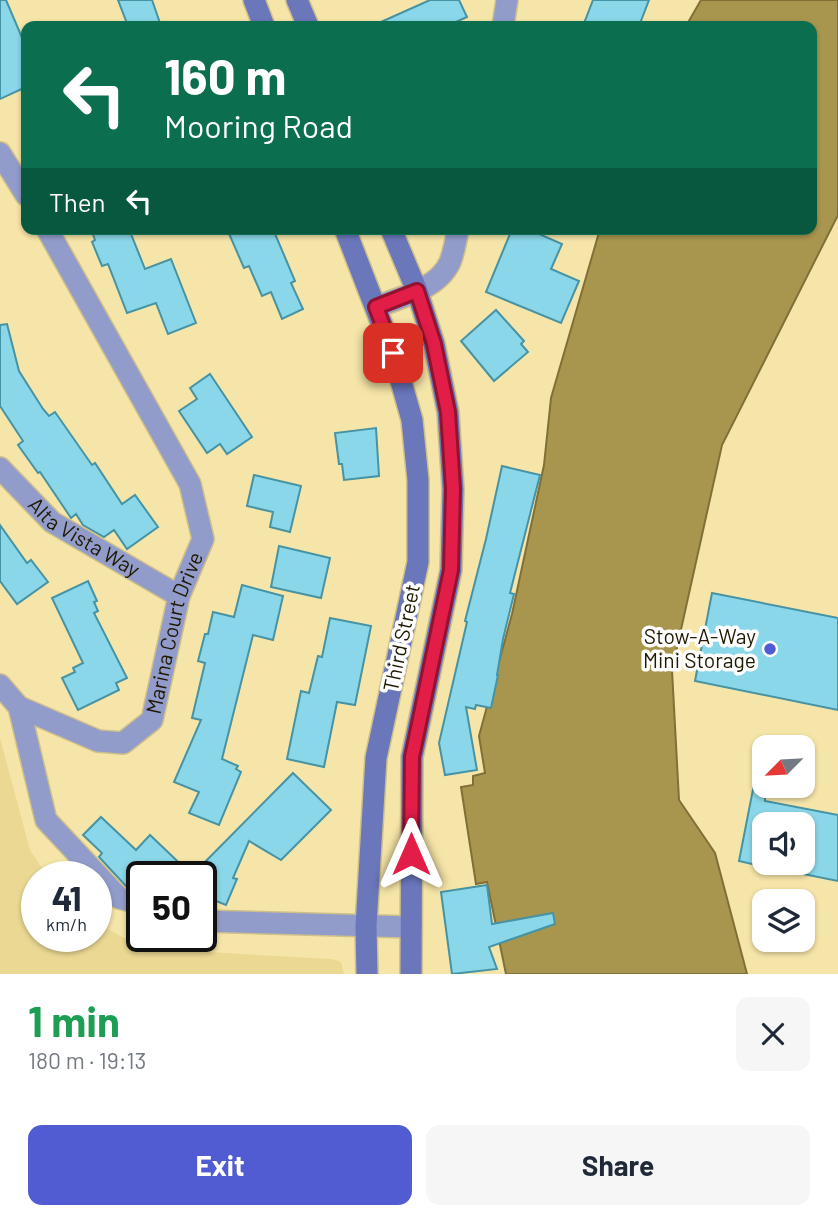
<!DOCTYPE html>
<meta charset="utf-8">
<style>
:root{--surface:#fff;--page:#f6f6f7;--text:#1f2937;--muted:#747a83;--accent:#525cd2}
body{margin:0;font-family:Barlow,sans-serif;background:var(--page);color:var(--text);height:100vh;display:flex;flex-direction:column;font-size:26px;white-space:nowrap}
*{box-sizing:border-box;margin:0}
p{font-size:23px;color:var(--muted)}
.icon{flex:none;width:38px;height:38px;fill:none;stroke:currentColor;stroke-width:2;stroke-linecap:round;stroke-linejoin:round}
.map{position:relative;height:974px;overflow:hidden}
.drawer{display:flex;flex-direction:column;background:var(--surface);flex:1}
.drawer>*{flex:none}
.hud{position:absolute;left:21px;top:21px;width:796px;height:214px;border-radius:14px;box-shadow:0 2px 5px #0004;background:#0b6e4f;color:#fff;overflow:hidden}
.needle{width:46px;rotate:246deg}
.controls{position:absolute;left:752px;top:735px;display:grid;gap:14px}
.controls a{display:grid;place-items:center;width:63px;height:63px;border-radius:14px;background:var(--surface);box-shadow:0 2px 5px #0004;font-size:35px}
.speed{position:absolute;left:21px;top:861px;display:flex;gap:14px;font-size:35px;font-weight:700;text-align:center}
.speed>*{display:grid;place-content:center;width:91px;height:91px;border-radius:50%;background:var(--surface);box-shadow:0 2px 5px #0004;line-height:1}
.speed small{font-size:18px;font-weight:400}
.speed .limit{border:4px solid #111;border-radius:10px;background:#fff;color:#111}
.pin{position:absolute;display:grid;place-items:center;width:60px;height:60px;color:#fff;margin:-30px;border-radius:14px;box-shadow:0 4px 10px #0006}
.me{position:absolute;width:77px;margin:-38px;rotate:0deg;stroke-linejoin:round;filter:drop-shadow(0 0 5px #0008)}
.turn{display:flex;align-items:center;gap:24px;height:147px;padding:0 28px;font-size:32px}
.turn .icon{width:91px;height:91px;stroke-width:2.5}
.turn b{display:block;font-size:49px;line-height:60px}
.then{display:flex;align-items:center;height:66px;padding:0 28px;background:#0003;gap:14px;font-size:26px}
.round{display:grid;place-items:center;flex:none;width:74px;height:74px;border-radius:14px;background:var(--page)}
.summary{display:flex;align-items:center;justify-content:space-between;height:119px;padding:0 28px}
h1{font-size:42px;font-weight:700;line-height:52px;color:#1e9e55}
.action{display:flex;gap:14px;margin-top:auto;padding:14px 28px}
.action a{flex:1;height:80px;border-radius:14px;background:var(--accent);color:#fff;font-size:28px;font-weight:700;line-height:80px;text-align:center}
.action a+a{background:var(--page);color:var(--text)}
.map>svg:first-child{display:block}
.built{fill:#ebd893}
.water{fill:#a9964e;stroke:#807037;stroke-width:2}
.building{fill:#8ad7e9;stroke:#4693a4;stroke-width:2}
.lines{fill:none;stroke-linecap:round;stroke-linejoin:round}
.street-casing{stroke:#cfc08a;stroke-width:24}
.secondary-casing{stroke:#cfc08a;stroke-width:24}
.street{stroke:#929ccb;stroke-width:21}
.secondary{stroke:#6a77bb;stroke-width:21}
.route-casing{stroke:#92132f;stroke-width:18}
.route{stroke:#e11d48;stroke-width:12}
.poi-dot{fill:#525cd2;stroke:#fff;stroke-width:2.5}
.labels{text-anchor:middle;stroke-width:7;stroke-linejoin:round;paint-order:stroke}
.street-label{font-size:21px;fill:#1f1902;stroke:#fff}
.poi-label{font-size:21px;fill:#1f1902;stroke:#fff;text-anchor:end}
</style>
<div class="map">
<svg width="838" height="974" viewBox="0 0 838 974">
<rect width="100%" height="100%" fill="#f6e5a8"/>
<polygon class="built" points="0,738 30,850 48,877 37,877 37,936 96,936 96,923 128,940 171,950 332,959 341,962 344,974 0,974"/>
<polygon class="water" points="701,0 838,0 838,215 722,445 672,670 679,800 715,853 747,974 506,974 487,882 476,884 461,787 473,785 473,776 485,773 479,736 512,614 544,465 551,398 600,229 812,229 812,26 686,26"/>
<g class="building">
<polygon points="0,0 6,0 26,47 26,87 0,99"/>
<polygon points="118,0 152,0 161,26 128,26"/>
<polygon points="430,0 459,0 467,17 447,26 372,26"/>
<polygon points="593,0 649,0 639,26 583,26"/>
<polygon points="91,229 129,229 145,269 171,259 196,323 168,334 156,303 127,313 108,264 102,266 92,242 95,240"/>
<polygon points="227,229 273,229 295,281 291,283 303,309 282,319 271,292 262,296 249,266 244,268"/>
<polygon points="512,229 541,229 539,234 562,244 551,269 579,281 561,323 486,292"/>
<polygon points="496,310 524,341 521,344 528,352 494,381 461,341"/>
<polygon points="7,324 19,371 43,409 49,416 55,412 92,465 95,463 122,504 135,495 158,527 127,549 114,530 104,537 83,525 76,514 71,518 40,472 38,473 18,445 23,441 0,406 0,325"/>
<polygon points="210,374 252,437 227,454 220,444 207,453 179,411 197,399 190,388"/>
<polygon points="376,428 379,476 344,480 342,464 339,464 335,433"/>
<polygon points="502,466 540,475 510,593 514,594 503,639 497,675 498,675 491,708 476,705 475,709 466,707 477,770 445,775 439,743 467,622 465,621 486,539"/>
<polygon points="254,475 301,486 290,532 270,527 273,512 247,506"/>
<polygon points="0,525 27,563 31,560 48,582 17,604 0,581"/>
<polygon points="279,546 330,558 321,598 271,587"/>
<polygon points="88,581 97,601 94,602 98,611 94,613 127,678 116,683 119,690 78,710 62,678 75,672 73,668 83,663 52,598"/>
<polygon points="242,585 283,596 273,640 253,635 222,759 238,766 236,769 241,772 219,825 189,813 199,792 174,782 201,720 192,718 205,663 198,661 205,634 208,634 213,612 234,617"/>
<polygon points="712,593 838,618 838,710 695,681"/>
<polygon points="330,618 371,626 355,705 337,702 324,767 287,759 301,691 309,693 318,656 322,657"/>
<polygon points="293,773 331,810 281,860 249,841 233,878 237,879 226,905 201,895 201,866"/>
<polygon points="755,779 765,780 765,801 838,815 838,881 803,874 803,824 765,824 765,867 739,861"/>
<polygon points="101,817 136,850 150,835 194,877 142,877 142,883 136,889 126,886 99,857 102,853 83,835"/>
<polygon points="487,885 492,924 553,913 555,924 489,947 497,969 452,974 441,892"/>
</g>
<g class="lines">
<g class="street-casing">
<g id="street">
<polyline points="503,26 507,0"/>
<polyline points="0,153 26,195"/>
<path d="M376,307C401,297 438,289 450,262C454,252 456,240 458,229"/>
<path id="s1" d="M0,468L52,522L179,596"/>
<polyline points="0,685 19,707 46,820 119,898 142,904"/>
<path id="s2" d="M19,707L98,741L123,743L152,720L179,596L203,539L190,484L47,229"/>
<polyline points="201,921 411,927"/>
</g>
</g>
<g class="secondary-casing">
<g id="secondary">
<polyline points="254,0 264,26"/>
<polyline points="297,0 308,26"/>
<polyline points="345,229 393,353 412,420 418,480 418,562 376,758 366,926 367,974"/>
<polyline points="391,229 417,291 434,344 448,412 453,489 451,570 412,757 411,974"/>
</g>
</g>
<use href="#street" class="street"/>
<use href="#secondary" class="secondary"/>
</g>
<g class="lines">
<g class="route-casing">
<polyline id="route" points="393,353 376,307 417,291 434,344 448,412 453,489 451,570 412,757 411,854"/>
</g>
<use href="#route" class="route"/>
</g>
<circle class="poi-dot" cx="770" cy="649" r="7"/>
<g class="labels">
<g class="street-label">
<text dy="7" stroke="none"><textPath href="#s1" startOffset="110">Alta Vista Way</textPath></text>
<text dy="7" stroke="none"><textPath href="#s2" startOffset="238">Marina Court Drive</textPath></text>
<text transform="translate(402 638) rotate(-78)" y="7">Third Street</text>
</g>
<g class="poi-label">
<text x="756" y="644">Stow-A-Way<tspan x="756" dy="24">Mini Storage</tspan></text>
</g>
</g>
</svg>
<div class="controls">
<a><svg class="needle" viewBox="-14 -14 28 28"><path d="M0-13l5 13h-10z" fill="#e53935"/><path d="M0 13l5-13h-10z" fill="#747a83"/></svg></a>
<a><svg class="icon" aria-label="sound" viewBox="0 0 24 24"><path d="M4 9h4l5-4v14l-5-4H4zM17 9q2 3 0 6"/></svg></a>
<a><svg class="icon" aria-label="layers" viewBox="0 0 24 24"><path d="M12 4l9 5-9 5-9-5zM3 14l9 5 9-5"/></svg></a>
</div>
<div class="speed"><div>41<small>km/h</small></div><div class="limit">50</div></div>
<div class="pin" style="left:393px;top:353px;background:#d93025"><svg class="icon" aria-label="arrive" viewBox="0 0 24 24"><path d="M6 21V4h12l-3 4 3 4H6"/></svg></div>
<svg class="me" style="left:411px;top:854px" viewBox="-20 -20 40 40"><path d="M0-17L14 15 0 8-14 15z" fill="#e11d48" stroke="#fff" stroke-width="4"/></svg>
<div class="hud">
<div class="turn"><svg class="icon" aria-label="left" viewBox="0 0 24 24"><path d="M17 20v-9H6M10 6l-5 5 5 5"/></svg><div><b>160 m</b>Mooring Road</div></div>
<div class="then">Then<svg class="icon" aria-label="left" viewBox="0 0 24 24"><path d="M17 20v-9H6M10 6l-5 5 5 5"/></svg></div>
</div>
</div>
<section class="drawer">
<div class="summary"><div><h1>1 min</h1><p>180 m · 19:13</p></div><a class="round"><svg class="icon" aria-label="close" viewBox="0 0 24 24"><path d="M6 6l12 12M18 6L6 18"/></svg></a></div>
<div class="action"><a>Exit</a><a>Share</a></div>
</section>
